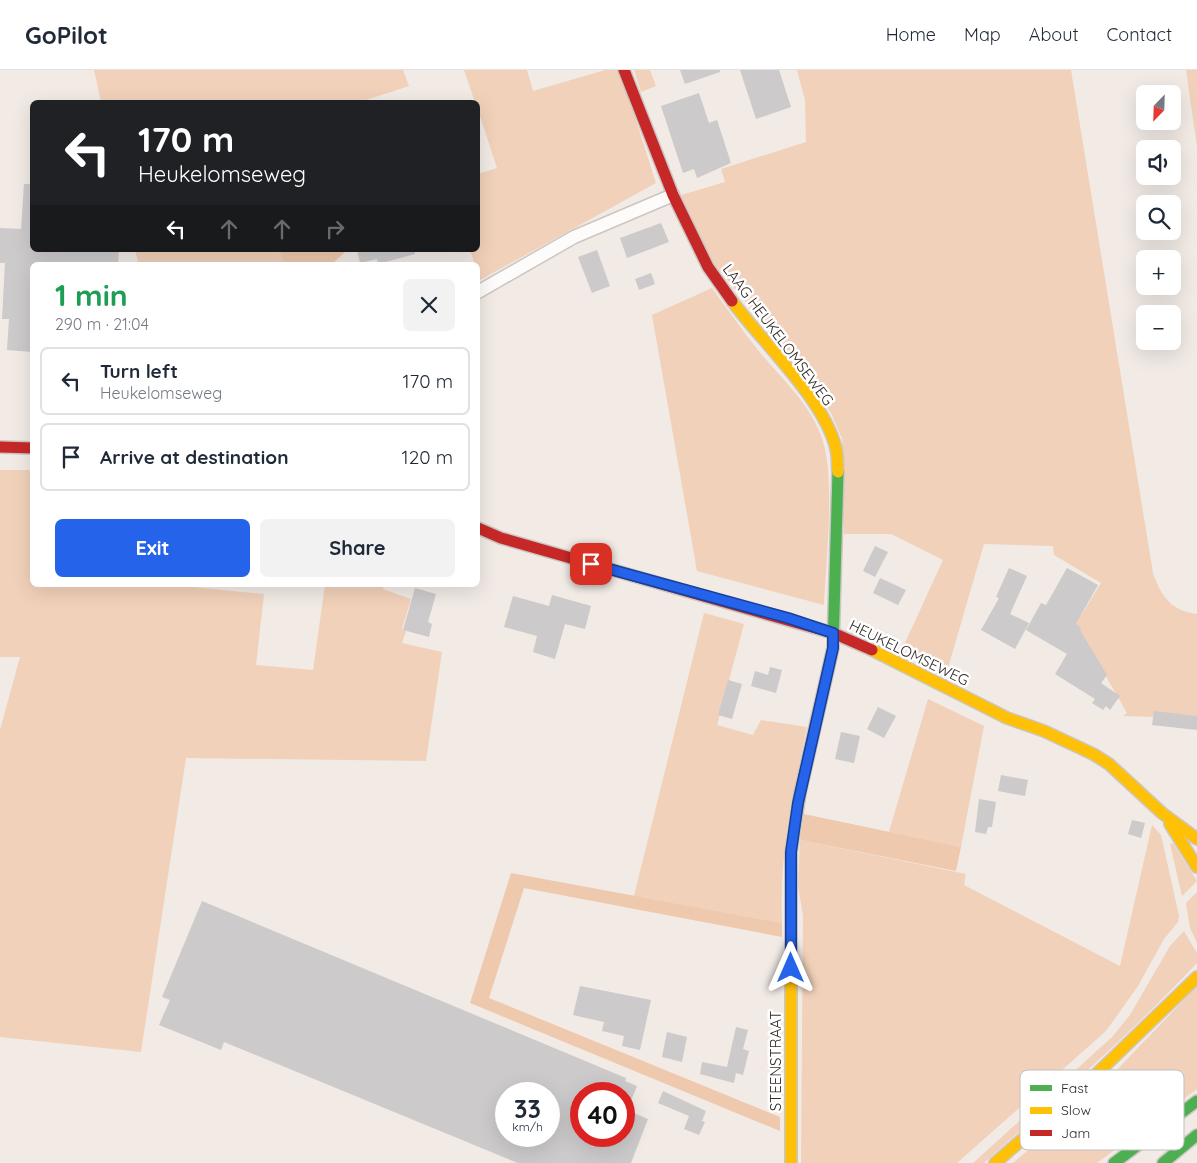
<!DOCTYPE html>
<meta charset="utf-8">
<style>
:root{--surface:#fff;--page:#f2f2f3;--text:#1f2937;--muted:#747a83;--line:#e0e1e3;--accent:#2563eb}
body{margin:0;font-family:Quicksand,sans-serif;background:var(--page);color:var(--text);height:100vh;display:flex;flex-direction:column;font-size:19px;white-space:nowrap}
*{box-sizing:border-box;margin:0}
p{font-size:16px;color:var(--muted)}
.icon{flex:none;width:28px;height:28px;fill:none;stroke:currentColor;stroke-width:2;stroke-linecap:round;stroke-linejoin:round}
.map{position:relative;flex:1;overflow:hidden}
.sheet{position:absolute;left:30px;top:192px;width:450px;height:325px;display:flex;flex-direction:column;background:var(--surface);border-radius:8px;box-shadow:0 5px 20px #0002}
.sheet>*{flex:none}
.guide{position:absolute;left:30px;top:30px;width:450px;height:152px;border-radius:8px;box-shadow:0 5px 20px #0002;background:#202124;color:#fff;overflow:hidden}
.needle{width:32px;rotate:203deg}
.buttons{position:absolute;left:1136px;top:15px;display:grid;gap:10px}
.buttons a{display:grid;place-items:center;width:45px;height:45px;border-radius:8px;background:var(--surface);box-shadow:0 5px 20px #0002;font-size:25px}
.speed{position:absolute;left:495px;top:1012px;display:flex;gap:10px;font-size:25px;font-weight:700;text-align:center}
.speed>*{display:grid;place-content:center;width:65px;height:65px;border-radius:50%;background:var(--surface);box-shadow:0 5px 20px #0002;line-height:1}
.speed small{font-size:12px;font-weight:400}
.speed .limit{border:8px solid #d22;background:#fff;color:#111}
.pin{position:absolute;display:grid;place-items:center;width:42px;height:42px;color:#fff;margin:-21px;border-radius:10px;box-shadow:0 2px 8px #0006}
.me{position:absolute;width:55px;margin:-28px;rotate:0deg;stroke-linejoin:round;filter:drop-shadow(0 0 4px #0008)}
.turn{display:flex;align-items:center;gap:18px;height:105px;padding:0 25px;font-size:22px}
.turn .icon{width:65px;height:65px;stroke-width:2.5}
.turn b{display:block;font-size:35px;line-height:42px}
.lanes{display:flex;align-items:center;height:48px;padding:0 25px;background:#0003;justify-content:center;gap:25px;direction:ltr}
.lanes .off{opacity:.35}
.round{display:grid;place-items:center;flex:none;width:52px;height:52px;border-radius:8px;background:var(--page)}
.headline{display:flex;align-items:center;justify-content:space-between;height:85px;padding:0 25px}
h1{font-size:30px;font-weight:800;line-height:38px;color:#1e9e55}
.button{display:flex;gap:10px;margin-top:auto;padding:10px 25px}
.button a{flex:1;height:58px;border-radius:8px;background:var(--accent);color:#fff;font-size:20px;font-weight:800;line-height:58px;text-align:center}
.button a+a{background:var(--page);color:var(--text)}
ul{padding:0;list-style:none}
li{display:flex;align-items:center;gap:15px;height:68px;margin:0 10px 8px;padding:0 15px;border:2px solid var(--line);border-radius:8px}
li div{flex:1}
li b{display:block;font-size:19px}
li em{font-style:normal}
header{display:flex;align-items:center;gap:30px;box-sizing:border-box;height:70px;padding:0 25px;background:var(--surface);border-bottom:1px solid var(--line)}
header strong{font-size:24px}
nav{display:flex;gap:28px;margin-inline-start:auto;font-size:18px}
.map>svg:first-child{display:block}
.green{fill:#f1d1ba}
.forest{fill:#efc9ad}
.building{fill:#cccaca;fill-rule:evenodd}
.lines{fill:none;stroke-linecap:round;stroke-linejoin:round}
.street-casing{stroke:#cbc6c3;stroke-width:15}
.fast-casing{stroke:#cbc6c3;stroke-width:14}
.slow-casing{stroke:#cbc6c3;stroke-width:14}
.jam-casing{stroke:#cbc6c3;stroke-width:14}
.street{stroke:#fdfcfb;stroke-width:12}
.fast{stroke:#4caf50;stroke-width:11}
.slow{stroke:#ffc107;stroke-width:11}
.jam{stroke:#c62828;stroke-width:11}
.route-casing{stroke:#184099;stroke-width:12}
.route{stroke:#2563eb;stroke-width:9}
.labels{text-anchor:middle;stroke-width:5;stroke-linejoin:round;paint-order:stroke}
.street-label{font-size:15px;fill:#302b28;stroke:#fff}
.key{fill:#fff;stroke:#c1bfbe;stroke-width:1}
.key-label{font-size:14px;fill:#302b28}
</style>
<header>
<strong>GoPilot</strong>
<nav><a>Home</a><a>Map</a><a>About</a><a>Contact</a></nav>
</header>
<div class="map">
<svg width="1197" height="1093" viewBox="0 0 1197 1093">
<rect width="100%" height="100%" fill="#f1eae5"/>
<g class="green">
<polygon points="94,0 403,0 409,16 360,32 101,32"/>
<polygon points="464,0 527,0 533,21 605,0 620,0 656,113 480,210 478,195 475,195 470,180 478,180 478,104 497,98 478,40 478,32 475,32"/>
<polygon points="634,0 650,0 656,16 641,22"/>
<path d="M797,0H1071L1153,503C1161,526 1171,541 1197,544V648L1123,646L1127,643L1076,554L1101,513L1054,485L1053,476L984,474L948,598L904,575L943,490L891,464H844L842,369L831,343L804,302L710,189L678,126L725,112L721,99L806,72L805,30Z"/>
<polygon points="1186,0 1197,0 1197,77"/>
<polygon points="135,180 279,180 284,195 139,195"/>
<path d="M712,218C727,238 741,259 757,279C782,310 816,338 825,379C834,423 826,489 824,535L697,501L652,245Z"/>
<polygon points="0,400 32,400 32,515 171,515 264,524 256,595 313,600 325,515 384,515 383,519 411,529 402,559 406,561 402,573 442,582 426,691 186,688 141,982 0,967 0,660 20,587 0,587"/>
<path d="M704,543L744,554L717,655L753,665L761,650L807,657C793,725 779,783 782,853L634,826Z"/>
<polygon points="928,629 984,656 961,777 889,762"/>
<polygon points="1152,755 1161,765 1179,846 1178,852 1164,869 1138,916 1106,961 957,1093 801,1093 803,846 798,815 800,770 966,804 964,815 1120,896"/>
<polygon points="1173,773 1197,811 1182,826 1170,774"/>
<polygon points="1197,822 1197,873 1190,858 1186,833"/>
<path d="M1184,861L1197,883V893C1131,964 1057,1028 984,1093H973L1112,967L1130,945L1170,876Z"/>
<polygon points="1197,916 1197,1019 1097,1093 1013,1093 1089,1029"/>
</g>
<g class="forest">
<polygon points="279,180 347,180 331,195 284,195"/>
<polygon points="804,744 961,777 956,801 800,770"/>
<polygon points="511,803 782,853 782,867 524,818 489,928 780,1047 780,1061 470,933"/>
</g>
<g class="building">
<polygon points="680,0 720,0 720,2 685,14"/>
<polygon points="740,0 779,0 791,37 756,49"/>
<polygon points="699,23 709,53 717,50 731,93 697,108 694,99 683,103 661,36"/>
<polygon points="24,114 32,114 32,180 119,180 118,195 32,195 32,282 7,280 9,249 2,249 5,193 0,193 0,158 21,159"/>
<polygon points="661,153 669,172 627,188 620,168"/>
<polygon points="357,180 415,180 415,184 378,194 377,189 360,193"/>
<polygon points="597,180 610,216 592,223 578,187"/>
<polygon points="651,203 655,214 639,220 635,209"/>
<polygon points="875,476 888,482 875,507 863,501"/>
<polygon points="1009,498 1027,506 1010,544 1029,553 1015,579 981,560 999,528 996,527"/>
<polygon points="1067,498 1098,515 1076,554 1081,558 1080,560 1107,605 1101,613 1120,626 1110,640 1106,636 1103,640 1092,633 1095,629 1055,604 1067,584 1026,560 1041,533 1046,535"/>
<polygon points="880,508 906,520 898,535 873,523"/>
<polygon points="415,518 436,524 428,552 432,554 429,567 403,560"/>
<polygon points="552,525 591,536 585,559 565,554 555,589 533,582 537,566 504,557 513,526 549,536"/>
<polygon points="770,597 782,600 776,623 751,616 755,601 768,605"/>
<polygon points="728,610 742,614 732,649 718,645"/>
<polygon points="878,637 896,646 884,668 867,659"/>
<polygon points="1154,641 1197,646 1197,660 1152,655"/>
<polygon points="841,662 860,666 854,693 835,689"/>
<polygon points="1001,705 1028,710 1025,726 998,721"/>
<polygon points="979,729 996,732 992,757 988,757 986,764 975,762"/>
<polygon points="1132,750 1145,753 1141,768 1128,764"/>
<path d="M202,831L626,1008L625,1011L637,1016L627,1040L648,1049L631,1093H518L224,972L221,980L159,955L170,930L162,927ZM506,1024H549V1066H506ZM581,1024H624V1066H581Z"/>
<polygon points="580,916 651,930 640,980 622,976 624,966 602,961 604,952 573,945"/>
<polygon points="736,957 748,960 743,979 749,981 743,1005 736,1003 734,1013 700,1004 702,992 727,997"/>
<polygon points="667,962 687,967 682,992 662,987"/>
<polygon points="663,1021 706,1041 702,1051 705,1052 699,1065 684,1059 689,1046 658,1033"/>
</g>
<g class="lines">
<g class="street-casing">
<polyline id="street" points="478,222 574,167 673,125"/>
</g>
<g class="fast-casing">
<g id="fast">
<polyline points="800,723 833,578 838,402"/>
<polyline points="1114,1093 1197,1031"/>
<polyline points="1163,1093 1197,1065"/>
</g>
</g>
<g class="slow-casing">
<g id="slow">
<path d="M732,231C762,272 825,330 836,379C838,386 837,394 838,402"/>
<polyline points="872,580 1007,648 1044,661 1093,684 1109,694 1162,743 1197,769"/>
<polyline points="1170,754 1197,797"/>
<polyline points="791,1093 791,782 800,723"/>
<polyline points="995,1093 1086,1014 1197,907"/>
</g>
</g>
<g class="jam-casing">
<g id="jam">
<polyline points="624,0 673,125 708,197 732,231"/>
<polyline points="0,377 32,378"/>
<polyline points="478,458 501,468 833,563 872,580"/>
</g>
</g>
<use href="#street" class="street"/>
<use href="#fast" class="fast"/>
<use href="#slow" class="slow"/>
<use href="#jam" class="jam"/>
</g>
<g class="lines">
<g class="route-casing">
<polyline id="route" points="591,494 788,548 833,563 833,578 798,733 791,782 791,898"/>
</g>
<use href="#route" class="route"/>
</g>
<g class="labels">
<g class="street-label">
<text transform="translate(778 265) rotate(53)" y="5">LAAG HEUKELOMSEWEG</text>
<text transform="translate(909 583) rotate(26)" y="5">HEUKELOMSEWEG</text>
<text transform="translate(776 991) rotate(-90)" y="5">STEENSTRAAT</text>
</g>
</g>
<rect x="1020" y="1000" width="164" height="80" rx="8" class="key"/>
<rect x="1030" y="1015" width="22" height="6" fill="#4caf50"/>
<rect x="1030" y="1037" width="22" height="7" fill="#ffc107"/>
<rect x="1030" y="1060" width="22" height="6" fill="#c62828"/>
<g class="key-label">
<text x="1061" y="1023">Fast</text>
<text x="1061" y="1045">Slow</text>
<text x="1061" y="1068">Jam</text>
</g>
</svg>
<div class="buttons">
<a><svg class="needle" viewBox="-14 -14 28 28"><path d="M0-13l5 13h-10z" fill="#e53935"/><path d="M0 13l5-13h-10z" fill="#747a83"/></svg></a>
<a><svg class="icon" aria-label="sound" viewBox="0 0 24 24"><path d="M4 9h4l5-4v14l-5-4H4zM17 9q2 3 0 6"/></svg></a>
<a><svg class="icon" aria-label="search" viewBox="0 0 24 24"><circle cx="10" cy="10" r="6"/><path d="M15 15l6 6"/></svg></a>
<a>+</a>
<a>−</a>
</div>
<div class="speed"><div>33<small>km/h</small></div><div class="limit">40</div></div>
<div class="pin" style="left:591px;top:494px;background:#d93025"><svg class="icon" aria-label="arrive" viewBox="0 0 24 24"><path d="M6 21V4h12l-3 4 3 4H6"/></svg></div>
<svg class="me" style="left:791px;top:898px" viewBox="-20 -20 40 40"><path d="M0-17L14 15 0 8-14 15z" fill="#2563eb" stroke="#fff" stroke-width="4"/></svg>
<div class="guide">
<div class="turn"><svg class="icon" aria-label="left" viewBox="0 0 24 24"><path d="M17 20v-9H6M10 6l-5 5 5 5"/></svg><div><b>170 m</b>Heukelomseweg</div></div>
<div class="lanes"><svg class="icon" aria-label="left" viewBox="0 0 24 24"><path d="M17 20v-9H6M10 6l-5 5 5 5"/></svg><svg class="icon off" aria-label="ahead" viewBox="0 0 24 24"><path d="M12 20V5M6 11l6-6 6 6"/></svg><svg class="icon off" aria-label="ahead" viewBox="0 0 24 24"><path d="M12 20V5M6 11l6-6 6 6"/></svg><svg class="icon off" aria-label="right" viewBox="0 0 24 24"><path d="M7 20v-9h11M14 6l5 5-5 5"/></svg></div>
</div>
<section class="sheet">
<div class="headline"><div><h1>1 min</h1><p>290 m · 21:04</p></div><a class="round"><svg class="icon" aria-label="close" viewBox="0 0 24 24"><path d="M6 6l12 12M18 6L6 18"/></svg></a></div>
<ul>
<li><svg class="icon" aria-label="left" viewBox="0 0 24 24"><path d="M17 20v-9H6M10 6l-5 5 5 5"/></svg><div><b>Turn left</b><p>Heukelomseweg</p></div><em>170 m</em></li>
<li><svg class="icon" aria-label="arrive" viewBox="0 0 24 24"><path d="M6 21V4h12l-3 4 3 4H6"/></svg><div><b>Arrive at destination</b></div><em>120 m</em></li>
</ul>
<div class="button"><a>Exit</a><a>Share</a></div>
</section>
</div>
